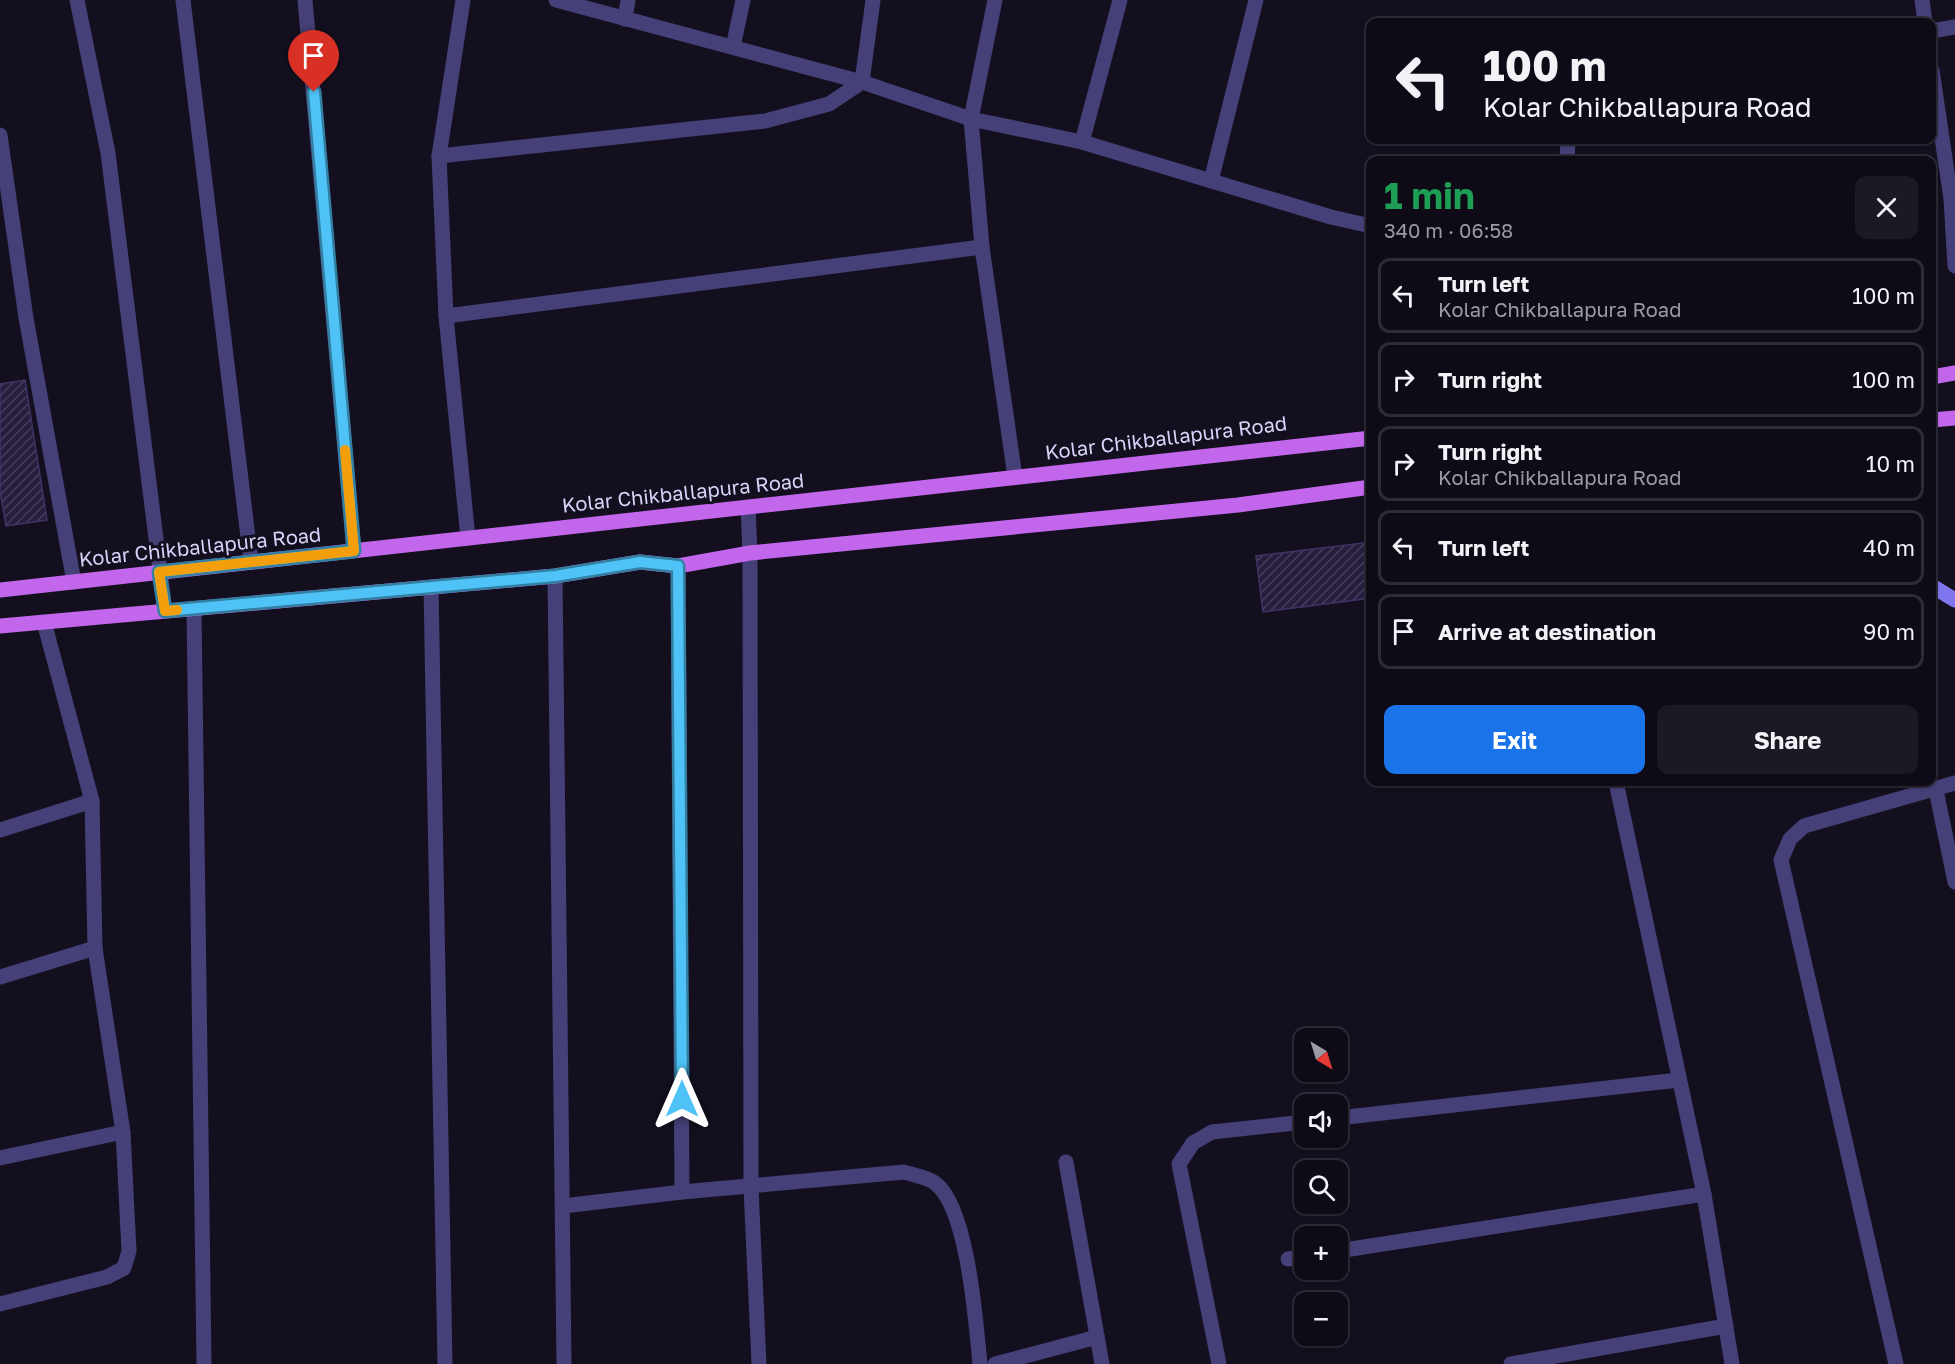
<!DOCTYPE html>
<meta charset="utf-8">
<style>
:root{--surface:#0e0b17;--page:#1c1924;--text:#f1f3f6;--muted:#9b9ba1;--line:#2e2b36;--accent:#1a73e8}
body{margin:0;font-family:"Golos Text",sans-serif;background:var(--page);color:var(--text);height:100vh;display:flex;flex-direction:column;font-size:22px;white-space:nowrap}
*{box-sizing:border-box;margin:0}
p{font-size:20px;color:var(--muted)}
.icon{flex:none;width:33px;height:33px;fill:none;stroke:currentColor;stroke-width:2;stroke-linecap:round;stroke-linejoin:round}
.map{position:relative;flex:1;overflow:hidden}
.details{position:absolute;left:1366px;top:156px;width:570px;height:630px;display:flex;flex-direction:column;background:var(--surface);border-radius:12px;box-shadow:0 2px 4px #0004,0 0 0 2px var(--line)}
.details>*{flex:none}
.hud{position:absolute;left:1366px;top:18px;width:570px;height:126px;border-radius:12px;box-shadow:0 2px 4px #0004,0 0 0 2px var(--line);background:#0e0b17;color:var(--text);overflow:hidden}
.needle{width:39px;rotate:142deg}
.fabs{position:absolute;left:1294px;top:1028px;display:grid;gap:12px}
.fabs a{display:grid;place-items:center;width:54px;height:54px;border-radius:12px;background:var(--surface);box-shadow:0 2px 4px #0004,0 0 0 2px var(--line);font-size:30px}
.pin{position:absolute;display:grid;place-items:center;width:51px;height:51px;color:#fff;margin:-62px -26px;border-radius:50% 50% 50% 0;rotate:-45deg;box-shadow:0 0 6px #0007}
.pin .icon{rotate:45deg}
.me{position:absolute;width:66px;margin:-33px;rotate:0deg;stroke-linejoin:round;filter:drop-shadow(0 0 4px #0008)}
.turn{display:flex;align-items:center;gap:21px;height:126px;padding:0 18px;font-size:27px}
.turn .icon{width:78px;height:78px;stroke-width:2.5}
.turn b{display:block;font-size:42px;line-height:51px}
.round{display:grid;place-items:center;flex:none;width:63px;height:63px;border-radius:12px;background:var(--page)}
.headline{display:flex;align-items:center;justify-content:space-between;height:102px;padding:0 18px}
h1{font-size:36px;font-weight:700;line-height:45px;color:#1e9e55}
.cta{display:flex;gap:12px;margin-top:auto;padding:12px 18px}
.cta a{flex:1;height:69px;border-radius:12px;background:var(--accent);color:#fff;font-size:24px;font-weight:700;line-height:69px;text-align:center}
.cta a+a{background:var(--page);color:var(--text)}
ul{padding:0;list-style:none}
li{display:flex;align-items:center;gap:18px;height:75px;margin:0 12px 9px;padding:0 6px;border:3px solid var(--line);border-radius:12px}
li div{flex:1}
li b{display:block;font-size:22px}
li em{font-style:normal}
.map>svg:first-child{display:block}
.building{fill:url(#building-hatch);stroke:#403366;stroke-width:1.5}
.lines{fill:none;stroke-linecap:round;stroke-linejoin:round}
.street{stroke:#454078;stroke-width:15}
.secondary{stroke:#7f76ee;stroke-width:15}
.primary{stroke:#c267ec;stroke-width:15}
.route-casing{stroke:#337fa1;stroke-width:15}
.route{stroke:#4fc3f7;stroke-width:10}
.slow{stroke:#f59e0b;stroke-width:10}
.labels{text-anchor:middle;stroke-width:6;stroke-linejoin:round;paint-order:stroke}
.street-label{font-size:20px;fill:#d9d3f9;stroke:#130f1f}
</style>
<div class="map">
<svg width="1955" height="1364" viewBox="0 0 1955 1364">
<defs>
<pattern id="building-hatch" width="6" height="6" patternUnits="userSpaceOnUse" patternTransform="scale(1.5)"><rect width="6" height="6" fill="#261e3d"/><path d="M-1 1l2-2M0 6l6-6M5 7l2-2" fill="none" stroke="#453e5a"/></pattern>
</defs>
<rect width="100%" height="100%" fill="#130f1f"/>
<g class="building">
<polygon points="25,380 47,520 6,526 0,491 0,384"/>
<polygon points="1371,542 1371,598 1263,612 1256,556"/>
</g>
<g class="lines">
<g class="street">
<polyline points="77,0 108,153 165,611"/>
<polyline points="183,0 251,562"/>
<polyline points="305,0 354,551"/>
<polyline points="463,0 439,156 446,316 468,538"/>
<polyline points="556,0 862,82 971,119 1082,142 1331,217 1371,226"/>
<polyline points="995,0 971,119 982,247 1015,477"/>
<polyline points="1922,0 1925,22"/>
<polyline points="625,19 628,0"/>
<polyline points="1932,31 1955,27"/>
<polyline points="733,47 743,0"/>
<polyline points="1932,70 1951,199 1955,266"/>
<polyline points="0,135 26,318 74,582"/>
<polyline points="1082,142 1120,0"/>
<polyline points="439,156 765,121 829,104 862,82 873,0"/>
<polyline points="1567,160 1568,140"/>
<polyline points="1211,181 1256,0"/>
<polyline points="446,316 982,247"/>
<polyline points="748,507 750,553 751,1188 759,1364"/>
<polyline points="678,566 682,1192"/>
<polyline points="555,576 564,1364"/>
<polyline points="431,587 445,1364"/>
<polyline points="194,609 204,1364"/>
<polyline points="1616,782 1704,1194 1732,1364"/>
<polyline points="1936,790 1955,882"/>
<polyline points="0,830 92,801"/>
<polyline points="0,977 95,948"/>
<polyline points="1338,1118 1679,1080"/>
<polyline points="0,1158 123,1132"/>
<polyline points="1066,1162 1102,1364"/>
<path d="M563,1206L682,1192L904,1172C913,1175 927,1177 935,1183C968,1207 976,1324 980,1364"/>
<polyline points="1338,1251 1704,1194"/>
<polyline points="1288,1259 1305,1256"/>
<polyline points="0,1304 107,1277 124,1268 129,1251 123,1132 95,948 92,801 44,622"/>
<polyline points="995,1364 1097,1337"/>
<polyline points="1219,1364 1179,1164 1193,1143 1212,1132 1305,1122"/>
<polyline points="1511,1364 1726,1326"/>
<polyline points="1896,1364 1781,860 1790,839 1804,826 1955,783"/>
</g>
<polyline class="secondary" points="1932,586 1955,600"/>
<g class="primary">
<polyline points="1932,377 1955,373"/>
<polyline points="1932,420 1955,418"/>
<polyline points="0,590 1371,438"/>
<polyline points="0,626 555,576 640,562 678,566 750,553 1238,505 1371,487"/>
</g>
</g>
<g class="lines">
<g class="route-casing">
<polyline id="route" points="314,92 354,551 159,572 165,611 555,576 640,562 678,566 682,1099"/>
</g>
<use href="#route" class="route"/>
<polyline class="slow" points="177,610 165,611 159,572 354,551 345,450"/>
</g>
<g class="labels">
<g class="street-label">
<text transform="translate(1166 438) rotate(-7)" y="7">Kolar Chikballapura Road</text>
<text transform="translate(683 493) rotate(-6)" y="7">Kolar Chikballapura Road</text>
<text transform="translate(200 547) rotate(-6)" y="7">Kolar Chikballapura Road</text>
</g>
</g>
</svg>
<div class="fabs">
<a><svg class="needle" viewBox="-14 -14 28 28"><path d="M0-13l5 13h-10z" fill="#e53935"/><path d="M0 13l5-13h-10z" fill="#9b9ba1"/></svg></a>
<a><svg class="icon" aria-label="sound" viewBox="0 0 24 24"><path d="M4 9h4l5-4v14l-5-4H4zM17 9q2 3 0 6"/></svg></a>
<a><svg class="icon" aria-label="search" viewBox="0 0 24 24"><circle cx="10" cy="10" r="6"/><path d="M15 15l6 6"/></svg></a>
<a>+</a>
<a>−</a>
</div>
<div class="pin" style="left:314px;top:92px;background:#d93025"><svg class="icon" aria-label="arrive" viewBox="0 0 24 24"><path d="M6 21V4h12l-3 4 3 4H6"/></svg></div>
<svg class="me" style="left:682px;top:1099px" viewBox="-20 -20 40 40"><path d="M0-17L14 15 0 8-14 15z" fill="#4fc3f7" stroke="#fff" stroke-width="4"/></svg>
<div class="hud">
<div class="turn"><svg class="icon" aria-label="left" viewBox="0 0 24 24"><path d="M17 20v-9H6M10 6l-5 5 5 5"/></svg><div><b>100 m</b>Kolar Chikballapura Road</div></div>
</div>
<section class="details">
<div class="headline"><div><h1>1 min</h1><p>340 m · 06:58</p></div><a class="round"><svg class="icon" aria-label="close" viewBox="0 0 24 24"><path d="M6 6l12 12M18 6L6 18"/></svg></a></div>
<ul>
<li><svg class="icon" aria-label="left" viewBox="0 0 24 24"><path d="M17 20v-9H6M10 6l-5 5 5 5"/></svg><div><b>Turn left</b><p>Kolar Chikballapura Road</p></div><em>100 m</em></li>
<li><svg class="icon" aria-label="right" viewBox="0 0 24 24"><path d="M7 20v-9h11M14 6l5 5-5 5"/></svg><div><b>Turn right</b></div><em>100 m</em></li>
<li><svg class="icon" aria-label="right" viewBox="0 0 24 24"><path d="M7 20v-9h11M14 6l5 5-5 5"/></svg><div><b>Turn right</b><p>Kolar Chikballapura Road</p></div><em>10 m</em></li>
<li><svg class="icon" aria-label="left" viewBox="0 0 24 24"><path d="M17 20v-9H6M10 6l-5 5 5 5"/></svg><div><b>Turn left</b></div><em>40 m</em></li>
<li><svg class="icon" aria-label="arrive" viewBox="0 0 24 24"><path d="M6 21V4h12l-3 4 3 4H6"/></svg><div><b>Arrive at destination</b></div><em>90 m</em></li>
</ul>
<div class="cta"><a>Exit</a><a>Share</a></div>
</section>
</div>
